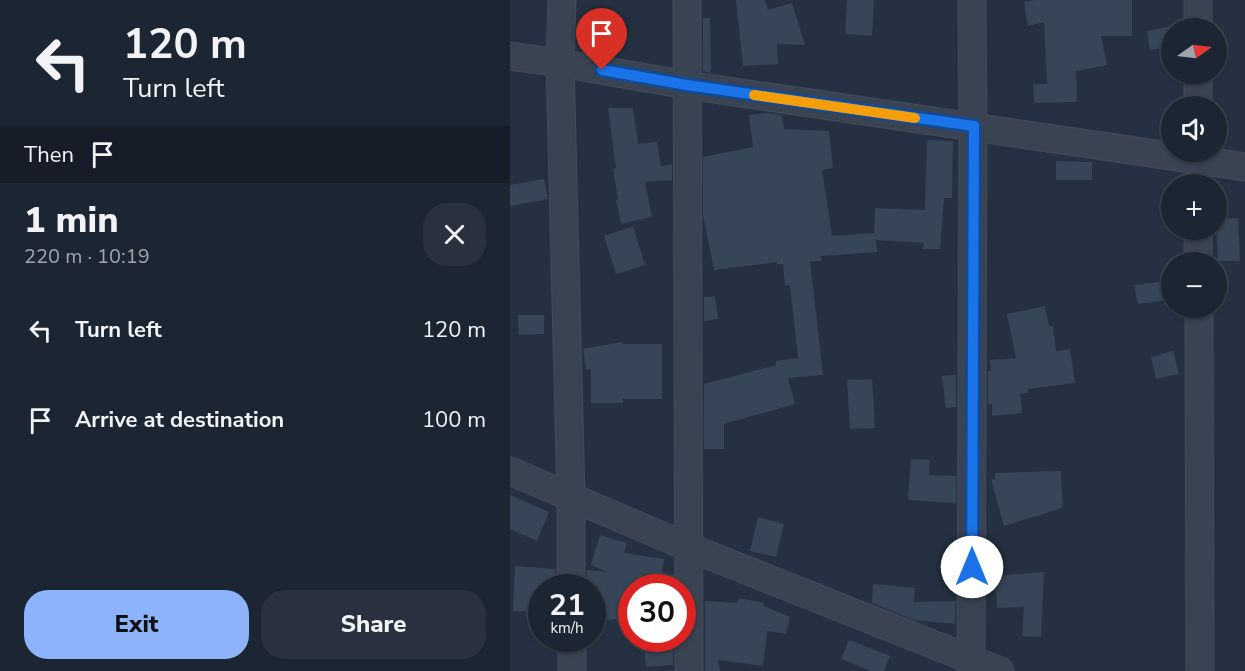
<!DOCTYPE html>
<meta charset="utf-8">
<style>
:root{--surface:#1c2532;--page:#29313e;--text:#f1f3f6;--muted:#a0a5ac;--line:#3a424d;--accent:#8db4fb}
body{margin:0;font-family:"Nunito Sans",sans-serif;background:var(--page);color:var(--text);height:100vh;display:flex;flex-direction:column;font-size:22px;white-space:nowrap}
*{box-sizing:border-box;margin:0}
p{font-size:20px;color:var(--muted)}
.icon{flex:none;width:33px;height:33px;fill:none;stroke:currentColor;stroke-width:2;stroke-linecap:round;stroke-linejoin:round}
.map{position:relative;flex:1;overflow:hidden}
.sheet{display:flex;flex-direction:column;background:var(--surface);width:510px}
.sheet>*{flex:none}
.top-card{background:#1c2532;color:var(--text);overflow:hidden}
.needle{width:39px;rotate:76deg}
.controls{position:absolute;left:651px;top:18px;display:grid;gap:12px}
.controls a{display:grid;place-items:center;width:66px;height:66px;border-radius:50%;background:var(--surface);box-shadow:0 2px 4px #0004,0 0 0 2px var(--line);font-size:30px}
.speed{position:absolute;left:18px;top:574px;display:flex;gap:12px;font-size:30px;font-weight:700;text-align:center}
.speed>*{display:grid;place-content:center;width:78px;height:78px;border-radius:50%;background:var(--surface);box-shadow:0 2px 4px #0004,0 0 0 2px var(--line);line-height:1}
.speed small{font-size:15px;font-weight:400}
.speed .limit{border:9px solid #d22;background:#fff;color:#111}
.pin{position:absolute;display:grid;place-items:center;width:51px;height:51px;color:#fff;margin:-62px -26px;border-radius:50% 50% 50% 0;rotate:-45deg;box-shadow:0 0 6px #0007}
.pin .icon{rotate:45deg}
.me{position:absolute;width:66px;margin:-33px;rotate:0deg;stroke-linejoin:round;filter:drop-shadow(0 0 4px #0008)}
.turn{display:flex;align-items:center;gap:21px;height:126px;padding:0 24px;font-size:27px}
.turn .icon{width:78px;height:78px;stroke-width:2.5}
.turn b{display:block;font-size:42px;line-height:51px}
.then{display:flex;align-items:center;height:57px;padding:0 24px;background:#0003;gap:12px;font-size:22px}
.round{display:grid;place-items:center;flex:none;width:63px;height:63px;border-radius:24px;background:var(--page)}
.head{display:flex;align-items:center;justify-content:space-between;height:102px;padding:0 24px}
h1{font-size:36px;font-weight:800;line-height:45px}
.action{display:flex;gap:12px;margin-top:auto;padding:12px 24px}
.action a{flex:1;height:69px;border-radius:24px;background:var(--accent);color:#111;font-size:24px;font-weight:800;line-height:69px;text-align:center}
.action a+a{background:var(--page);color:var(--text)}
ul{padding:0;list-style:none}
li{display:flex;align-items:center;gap:18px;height:90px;padding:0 24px}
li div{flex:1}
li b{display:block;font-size:22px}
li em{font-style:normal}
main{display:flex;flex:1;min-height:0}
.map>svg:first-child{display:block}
.building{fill:#374558}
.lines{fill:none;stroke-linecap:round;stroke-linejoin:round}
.minor-casing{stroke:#434c5b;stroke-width:29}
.minor{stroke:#3a4352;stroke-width:27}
.route-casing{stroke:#114b97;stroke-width:15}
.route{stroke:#1a73e8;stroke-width:10}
.slow{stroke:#f59e0b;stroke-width:10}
</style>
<main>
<section class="sheet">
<div class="top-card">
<div class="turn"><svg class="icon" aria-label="left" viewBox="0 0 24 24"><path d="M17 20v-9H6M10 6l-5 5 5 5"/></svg><div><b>120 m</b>Turn left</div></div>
<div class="then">Then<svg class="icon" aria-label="arrive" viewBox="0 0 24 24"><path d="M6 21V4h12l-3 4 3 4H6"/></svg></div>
</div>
<div class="head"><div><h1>1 min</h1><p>220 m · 10:19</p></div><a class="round"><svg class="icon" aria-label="close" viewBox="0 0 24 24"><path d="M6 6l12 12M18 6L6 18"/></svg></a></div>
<ul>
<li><svg class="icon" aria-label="left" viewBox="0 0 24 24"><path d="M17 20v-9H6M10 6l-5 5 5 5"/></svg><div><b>Turn left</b></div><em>120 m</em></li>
<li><svg class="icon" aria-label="arrive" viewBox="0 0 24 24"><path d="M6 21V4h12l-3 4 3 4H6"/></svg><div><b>Arrive at destination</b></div><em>100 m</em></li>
</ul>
<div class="action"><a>Exit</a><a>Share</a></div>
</section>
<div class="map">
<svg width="735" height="671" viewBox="0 0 735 671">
<rect width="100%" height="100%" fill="#253142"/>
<g class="building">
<polygon points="226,0 255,0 258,10 282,3 295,45 267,44 268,64 233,66"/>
<polygon points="337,0 364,0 362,36 335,34"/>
<polygon points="525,0 622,0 622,36 591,36 597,65 566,71 567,102 524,103 523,84 537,84 534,22 518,26 514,2"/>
<polygon points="193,18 200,18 201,73 193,71"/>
<polygon points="662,26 662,46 640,50 637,31"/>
<polygon points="98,108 123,108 128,144 147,142 151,166 162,164 162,180 135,182 142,217 111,224 106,200 108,199 103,169 106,168"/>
<polygon points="256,113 272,115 274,129 319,131 323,168 312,170 322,236 364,233 365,208 415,210 417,140 443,141 442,198 434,198 430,249 413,249 414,243 366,240 367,252 311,256 311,261 300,261 313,375 278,378 285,404 214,424 214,449 194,449 194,384 266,365 266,361 288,358 280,285 275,286 273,264 267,264 267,262 204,270 193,216 193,157 243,147 239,115"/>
<polygon points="546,161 582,162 582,180 546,180"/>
<polygon points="34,179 38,199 0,206 0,185"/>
<polygon points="728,218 730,261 708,261 706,219"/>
<polygon points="123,226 135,265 106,274 94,236"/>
<polygon points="649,282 652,301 628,304 624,285"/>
<polygon points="205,296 208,319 194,321 194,297"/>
<polygon points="535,306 539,326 543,326 546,351 560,349 565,383 518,389 518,393 510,394 512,413 482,416 482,404 478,404 478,371 481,371 480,360 506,358 497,314"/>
<polygon points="8,315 34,315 34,334 9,335"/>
<polygon points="112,342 113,344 152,344 152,399 113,399 113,403 81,403 81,369 76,370 73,349"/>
<polygon points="663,351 669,374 646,379 641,357"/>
<polygon points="446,375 446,407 436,408 432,376"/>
<polygon points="362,379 365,428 340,429 337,380"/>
<polygon points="401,459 420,460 419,475 446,476 446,503 398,500"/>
<polygon points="551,471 553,508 494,526 481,479 485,479 485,473"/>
<polygon points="0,495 39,512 27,541 0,529"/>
<polygon points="248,517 274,524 266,557 240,551"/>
<polygon points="90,535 117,543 114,553 154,559 150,588 122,588 122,617 82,622 82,588 77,588 77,570 97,572 81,565"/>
<polygon points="5,566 45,569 45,588 32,588 32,612 3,611"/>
<polygon points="534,572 531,637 512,636 514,607 487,608 485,576"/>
<polygon points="363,584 405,588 404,602 446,601 445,624 404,620 362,603"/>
<polygon points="229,598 254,603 254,606 280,617 276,634 257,631 253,666 208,660 210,671 195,671 195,601 227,603"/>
<polygon points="339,640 380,656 374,671 361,671 331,659"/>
<polygon points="163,643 163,665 136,667 134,646"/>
</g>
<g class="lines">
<g class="minor-casing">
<g id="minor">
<polyline points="52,0 50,63 61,497 61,588"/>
<polyline points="177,0 179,671"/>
<polyline points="688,0 688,28"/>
<polyline points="0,56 50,63 177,85 735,167"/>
<polyline points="688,74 688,106"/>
<polyline points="688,230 688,262"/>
<polyline points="689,308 690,671"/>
<polyline points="0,471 178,547 490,671"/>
<polyline points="62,639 62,671"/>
<polyline points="461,671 463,126 462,0"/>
</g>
</g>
<use href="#minor" class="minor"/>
</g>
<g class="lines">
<g class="route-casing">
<polyline id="route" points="92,70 177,85 464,126 462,567"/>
</g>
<use href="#route" class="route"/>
<polyline class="slow" points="244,95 405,118"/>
</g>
</svg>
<div class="controls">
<a><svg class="needle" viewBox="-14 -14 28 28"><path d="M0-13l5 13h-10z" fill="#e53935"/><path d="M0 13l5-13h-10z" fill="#a0a5ac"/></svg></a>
<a><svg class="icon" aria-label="sound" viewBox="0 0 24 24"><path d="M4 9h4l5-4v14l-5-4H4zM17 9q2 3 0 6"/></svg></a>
<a>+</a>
<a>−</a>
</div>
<div class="speed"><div>21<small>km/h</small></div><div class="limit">30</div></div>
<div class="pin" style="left:92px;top:70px;background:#d93025"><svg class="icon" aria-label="arrive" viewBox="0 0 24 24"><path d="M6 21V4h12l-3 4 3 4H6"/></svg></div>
<svg class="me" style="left:462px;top:567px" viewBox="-20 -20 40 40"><circle r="19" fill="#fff"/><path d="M0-13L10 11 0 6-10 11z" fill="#1a73e8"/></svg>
</div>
</main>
